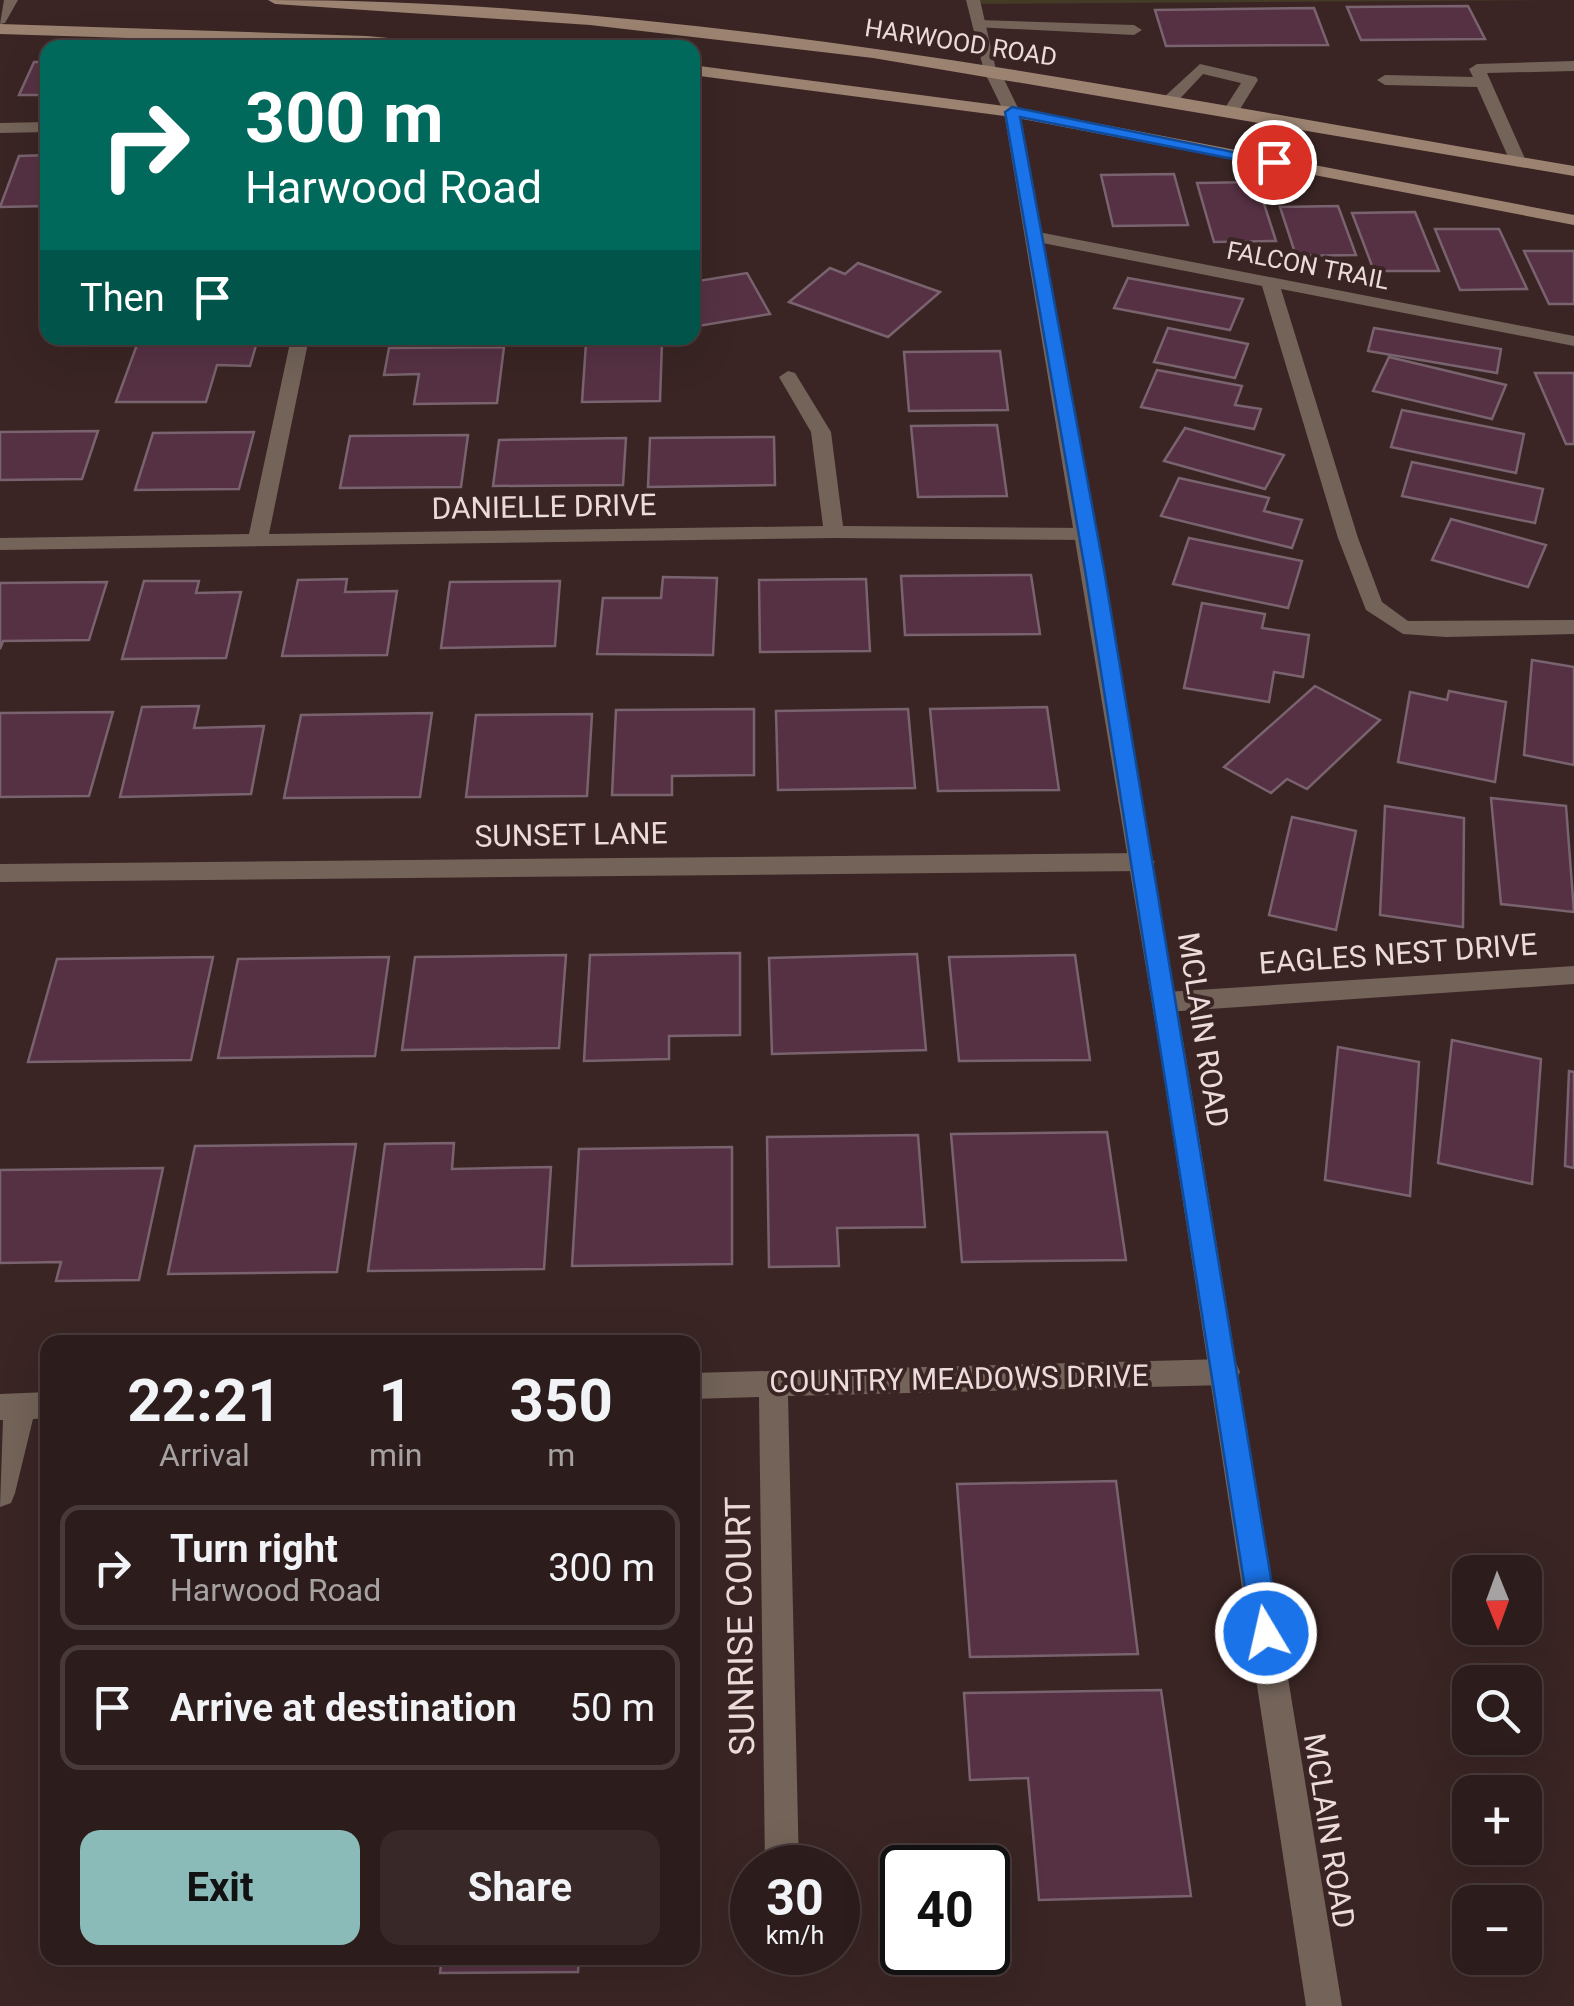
<!DOCTYPE html>
<meta charset="utf-8">
<style>
:root{--surface:#2c1c1b;--page:#382928;--text:#f1f3f6;--muted:#a6a1a3;--line:#483a3a;--accent:#8bbbb9}
body{margin:0;font-family:Roboto,sans-serif;background:var(--page);color:var(--text);height:100vh;display:flex;flex-direction:column;font-size:38px;white-space:nowrap}
*{box-sizing:border-box;margin:0}
p{font-size:32px;color:var(--muted)}
.icon{flex:none;width:55px;height:55px;fill:none;stroke:currentColor;stroke-width:2;stroke-linecap:round;stroke-linejoin:round}
.map{position:relative;flex:1;overflow:hidden}
.details{position:absolute;left:40px;top:1335px;width:660px;height:630px;display:flex;flex-direction:column;background:var(--surface);border-radius:20px;box-shadow:0 10px 40px #0002,0 0 0 2px var(--line)}
.details>*{flex:none}
.guide{position:absolute;left:40px;top:40px;width:660px;height:305px;border-radius:20px;box-shadow:0 10px 40px #0002,0 0 0 2px var(--line);background:#00695c;color:#fff;overflow:hidden}
.needle{width:65px;rotate:179deg}
.tools{position:absolute;left:1452px;top:1555px;display:grid;gap:20px}
.tools a{display:grid;place-items:center;width:90px;height:90px;border-radius:20px;background:var(--surface);box-shadow:0 10px 40px #0002,0 0 0 2px var(--line);font-size:50px}
.speed{position:absolute;left:730px;top:1845px;display:flex;gap:20px;font-size:50px;font-weight:700;text-align:center}
.speed>*{display:grid;place-content:center;width:130px;height:130px;border-radius:50%;background:var(--surface);box-shadow:0 10px 40px #0002,0 0 0 2px var(--line);line-height:1}
.speed small{font-size:25px;font-weight:400}
.speed .limit{border:5px solid #111;border-radius:15px;background:#fff;color:#111}
.pin{position:absolute;display:grid;place-items:center;width:85px;height:85px;color:#fff;margin:-42px;border:5px solid #fff;border-radius:50%;box-shadow:0 2px 10px #0007}
.me{position:absolute;width:110px;margin:-55px;rotate:351deg;stroke-linejoin:round;filter:drop-shadow(0 0 8px #0008)}
.turn{display:flex;align-items:center;gap:35px;height:210px;padding:0 40px;font-size:45px}
.turn .icon{width:130px;height:130px;stroke-width:2.5}
.turn b{display:block;font-size:70px;line-height:85px}
.then{display:flex;align-items:center;height:95px;padding:0 40px;background:#0003;gap:20px;font-size:38px}
.eta{display:flex;justify-content:space-evenly;align-items:center;height:170px;text-align:center}
.eta b{font-size:60px;font-weight:700;line-height:70px}
.cta{display:flex;gap:20px;margin-top:auto;padding:20px 40px}
.cta a{flex:1;height:115px;border-radius:20px;background:var(--accent);color:#111;font-size:40px;font-weight:700;line-height:115px;text-align:center}
.cta a+a{background:var(--page);color:var(--text)}
ul{padding:0;list-style:none}
li{display:flex;align-items:center;gap:30px;height:125px;margin:0 20px 15px;padding:0 20px;border:5px solid var(--line);border-radius:20px}
li div{flex:1}
li b{display:block;font-size:38px}
li em{font-style:normal}
.map>svg:first-child{display:block}
.green{fill:#433b25}
.building{fill:#563144;stroke:#79636e;stroke-width:2.5}
.lines{fill:none;stroke-linecap:round;stroke-linejoin:round}
.service{fill:#736359;fill-rule:evenodd}
.minor{fill:#736359;fill-rule:evenodd}
.tertiary{fill:#736359;fill-rule:evenodd}
.secondary{fill:#9c8371;fill-rule:evenodd}
.route{fill:#1a73e8;stroke:#114b97;stroke-width:2.5}
.labels{text-anchor:middle;stroke-width:8;stroke-linejoin:round;paint-order:stroke}
.far-street-label{font-size:25px;fill:#ebdcdb;stroke:#3a2524}
.street-label{font-size:30px;fill:#ebdcdb;stroke:#3a2524}
.near-street-label{font-size:35px;fill:#ebdcdb;stroke:#3a2524}
</style>
<div class="map">
<svg width="1574" height="2006" viewBox="0 0 1574 2006">
<rect width="100%" height="100%" fill="#3a2524"/>
<polygon class="green" points="973,0 1548,0 974,4"/>
<g class="building">
<polygon points="1468,6 1485,39 1361,40 1347,7"/>
<polygon points="1314,8 1328,45 1166,46 1155,10"/>
<polygon points="34,62 48,62 48,95 19,95"/>
<polygon points="48,155 48,206 0,207 19,156"/>
<polygon points="1174,174 1188,225 1113,226 1101,175"/>
<polygon points="1257,182 1276,241 1214,242 1197,183"/>
<polygon points="1338,206 1356,255 1296,256 1280,207"/>
<polygon points="1415,212 1439,271 1374,271 1352,213"/>
<polygon points="1435,229 1499,229 1527,289 1460,290"/>
<polygon points="1524,251 1574,251 1574,304 1549,304"/>
<polygon points="858,263 940,292 888,337 789,302 830,268 845,274"/>
<polygon points="747,273 770,314 692,327 692,282"/>
<polygon points="1128,278 1243,299 1230,330 1114,308"/>
<polygon points="1168,328 1248,344 1235,378 1154,362"/>
<polygon points="1374,328 1501,349 1497,373 1368,351"/>
<polygon points="138,342 257,342 250,366 217,365 206,402 116,402"/>
<polygon points="662,342 660,401 582,402 586,343"/>
<polygon points="504,347 497,403 414,404 419,374 384,375 389,348"/>
<polygon points="1000,351 1008,410 909,411 904,352"/>
<polygon points="1389,357 1506,385 1492,419 1373,391"/>
<polygon points="1157,370 1242,386 1235,405 1261,409 1254,429 1141,407"/>
<polygon points="1535,373 1574,373 1574,444 1566,444"/>
<polygon points="1402,410 1524,434 1516,473 1391,447"/>
<polygon points="997,425 1007,496 918,497 911,426"/>
<polygon points="1185,428 1284,455 1265,489 1164,461"/>
<polygon points="98,431 82,479 0,480 0,432"/>
<polygon points="254,432 239,489 135,490 153,433"/>
<polygon points="468,435 461,487 340,488 350,436"/>
<polygon points="774,437 775,485 648,487 650,438"/>
<polygon points="626,438 623,485 493,486 499,440"/>
<polygon points="1412,462 1543,489 1535,523 1402,496"/>
<polygon points="1179,478 1269,498 1264,511 1302,520 1292,548 1161,516"/>
<polygon points="1451,519 1546,545 1528,587 1432,560"/>
<polygon points="1189,538 1302,561 1288,608 1173,584"/>
<polygon points="1031,575 1040,634 905,635 901,576"/>
<polygon points="663,577 717,578 713,655 597,654 603,598 661,598"/>
<polygon points="347,579 345,592 397,591 387,655 282,656 298,580"/>
<polygon points="866,579 870,651 760,652 759,580"/>
<polygon points="144,581 199,581 196,593 241,592 226,658 122,659"/>
<polygon points="560,581 555,646 441,648 450,582"/>
<polygon points="107,582 89,640 3,641 0,649 0,583"/>
<polygon points="1202,603 1265,614 1262,628 1309,635 1303,677 1274,672 1269,702 1184,688"/>
<polygon points="1532,660 1574,667 1574,765 1524,755"/>
<polygon points="1315,686 1380,720 1307,789 1287,779 1271,793 1224,767"/>
<polygon points="1449,691 1506,702 1495,782 1398,762 1410,692 1447,700"/>
<polygon points="199,706 194,728 264,726 251,794 120,797 142,707"/>
<polygon points="1047,707 1059,790 938,791 930,709"/>
<polygon points="754,709 754,775 672,776 672,795 612,795 616,710"/>
<polygon points="908,709 915,788 778,790 776,711"/>
<polygon points="113,712 89,796 0,797 0,713"/>
<polygon points="432,713 420,797 284,798 301,715"/>
<polygon points="592,714 587,796 466,797 476,715"/>
<polygon points="1491,798 1566,806 1574,912 1501,904"/>
<polygon points="1385,806 1464,818 1463,927 1380,915"/>
<polygon points="1292,817 1356,831 1336,930 1269,915"/>
<polygon points="740,953 740,1035 669,1036 669,1059 584,1061 590,955"/>
<polygon points="917,954 926,1050 772,1054 769,958"/>
<polygon points="566,955 559,1048 402,1050 415,957"/>
<polygon points="1075,955 1090,1060 959,1061 949,957"/>
<polygon points="213,957 191,1060 28,1062 57,959"/>
<polygon points="389,957 375,1056 218,1058 238,959"/>
<polygon points="1452,1040 1541,1059 1532,1184 1438,1163"/>
<polygon points="1338,1047 1419,1062 1410,1196 1325,1180"/>
<polygon points="1569,1071 1574,1072 1574,1168 1565,1166"/>
<polygon points="1107,1132 1126,1260 962,1262 951,1134"/>
<polygon points="918,1135 925,1227 837,1228 839,1266 769,1267 767,1137"/>
<polygon points="454,1143 452,1169 551,1167 544,1269 368,1271 385,1144"/>
<polygon points="356,1144 337,1272 168,1274 195,1146"/>
<polygon points="732,1147 732,1264 572,1266 579,1149"/>
<polygon points="163,1168 139,1280 56,1281 61,1262 0,1263 0,1170"/>
<polygon points="1116,1481 1138,1654 970,1657 957,1484"/>
<polygon points="1161,1690 1191,1896 1039,1900 1028,1778 970,1780 964,1693"/>
<polygon points="442,1958 579,1958 578,1972 440,1973"/>
</g>
<g class="lines">
<g class="service">
<polygon points="979,20 1134,25 1142,30 1134,35 974,27 972,24"/>
<polygon points="1574,61 1574,71 1487,73 1526,161 1518,166 1510,161 1477,87 1385,85 1377,80 1385,75 1473,77 1469,69 1477,64"/>
<polygon points="1200,64 1256,77 1258,80 1237,114 1223,111 1241,83 1203,74 1175,104 1163,104 1163,98"/>
</g>
<g class="minor">
<polygon points="4,0 18,0 5,23 0,24"/>
<polygon points="966,0 980,0 997,74 984,71"/>
<polygon points="48,122 48,132 0,133 0,123"/>
<polygon points="1033,231 1574,336 1574,346 1281,289 1358,538 1382,602 1408,621 1574,620 1574,634 1446,637 1403,634 1366,610 1338,538 1262,286 1027,240 1027,232"/>
<polygon points="291,338 309,338 269,534 823,526 811,432 779,377 788,371 795,373 831,432 843,526 1089,528 1099,534 1089,540 834,538 0,550 0,538 249,534"/>
<polygon points="1143,853 1155,862 1143,871 0,882 0,864"/>
<polygon points="1574,966 1574,984 1166,1012 1157,1009 1154,1002 1157,995 1166,992"/>
<polygon points="1226,1359 1236,1363 1240,1372 1236,1381 1226,1385 788,1396 799,1868 765,1868 759,1397 692,1399 692,1373"/>
<polygon points="48,1392 48,1418 33,1419 15,1493 11,1503 0,1507 3,1420 0,1420 0,1394"/>
</g>
<polygon class="tertiary" points="992,66 1000,71 1020,112 1063,348 1186,1058 1342,2006 1306,2006 1161,1058 1004,112 984,71"/>
<g class="secondary">
<path d="M268,0C707,0 1143,94 1574,166V176L873,58L590,25L275,4Z"/>
<polygon points="0,24 367,36 443,43 450,48 0,34"/>
<polygon points="692,65 1012,107 1574,215 1574,225 1012,117 692,75"/>
</g>
</g>
<polygon class="route" points="1012,107 1282,162 1274,167 1020,117 1104,570 1280,1633 1276,1643 1266,1647 1256,1643 1252,1633 1085,570 1005,112"/>
<g class="labels">
<g class="far-street-label">
<text transform="translate(961 42) rotate(9)" y="9">HARWOOD ROAD</text>
<text transform="translate(1308 265) rotate(11)" y="9">FALCON TRAIL</text>
</g>
<g class="street-label">
<text transform="translate(544 507) rotate(-1)" y="10">DANIELLE DRIVE</text>
<text transform="translate(571 835) rotate(-1)" y="10">SUNSET LANE</text>
<text transform="translate(1398 954) rotate(-4)" y="10">EAGLES NEST DRIVE</text>
<text transform="translate(1203 1030) rotate(81)" y="10">MCLAIN ROAD</text>
<text transform="translate(959 1379) rotate(-1)" y="10">COUNTRY MEADOWS DRIVE</text>
<text transform="translate(1329 1831) rotate(81)" y="10">MCLAIN ROAD</text>
</g>
<g class="near-street-label">
<text transform="translate(740 1626) rotate(-91)" y="12">SUNRISE COURT</text>
</g>
</g>
</svg>
<div class="tools">
<a><svg class="needle" viewBox="-14 -14 28 28"><path d="M0-13l5 13h-10z" fill="#e53935"/><path d="M0 13l5-13h-10z" fill="#a6a1a3"/></svg></a>
<a><svg class="icon" aria-label="search" viewBox="0 0 24 24"><circle cx="10" cy="10" r="6"/><path d="M15 15l6 6"/></svg></a>
<a>+</a>
<a>−</a>
</div>
<div class="speed"><div>30<small>km/h</small></div><div class="limit">40</div></div>
<div class="pin" style="left:1274px;top:162px;background:#d93025"><svg class="icon" aria-label="arrive" viewBox="0 0 24 24"><path d="M6 21V4h12l-3 4 3 4H6"/></svg></div>
<svg class="me" style="left:1266px;top:1633px" viewBox="-20 -20 40 40"><circle r="17" fill="#1a73e8" stroke="#fff" stroke-width="3"/><path d="M0-11L8 9 0 5-8 9z" fill="#fff"/></svg>
<div class="guide">
<div class="turn"><svg class="icon" aria-label="right" viewBox="0 0 24 24"><path d="M7 20v-9h11M14 6l5 5-5 5"/></svg><div><b>300 m</b>Harwood Road</div></div>
<div class="then">Then<svg class="icon" aria-label="arrive" viewBox="0 0 24 24"><path d="M6 21V4h12l-3 4 3 4H6"/></svg></div>
</div>
<section class="details">
<div class="eta">
<div><b>22:21</b><p>Arrival</p></div>
<div><b>1</b><p>min</p></div>
<div><b>350</b><p>m</p></div>
</div>
<ul>
<li><svg class="icon" aria-label="right" viewBox="0 0 24 24"><path d="M7 20v-9h11M14 6l5 5-5 5"/></svg><div><b>Turn right</b><p>Harwood Road</p></div><em>300 m</em></li>
<li><svg class="icon" aria-label="arrive" viewBox="0 0 24 24"><path d="M6 21V4h12l-3 4 3 4H6"/></svg><div><b>Arrive at destination</b></div><em>50 m</em></li>
</ul>
<div class="cta"><a>Exit</a><a>Share</a></div>
</section>
</div>
